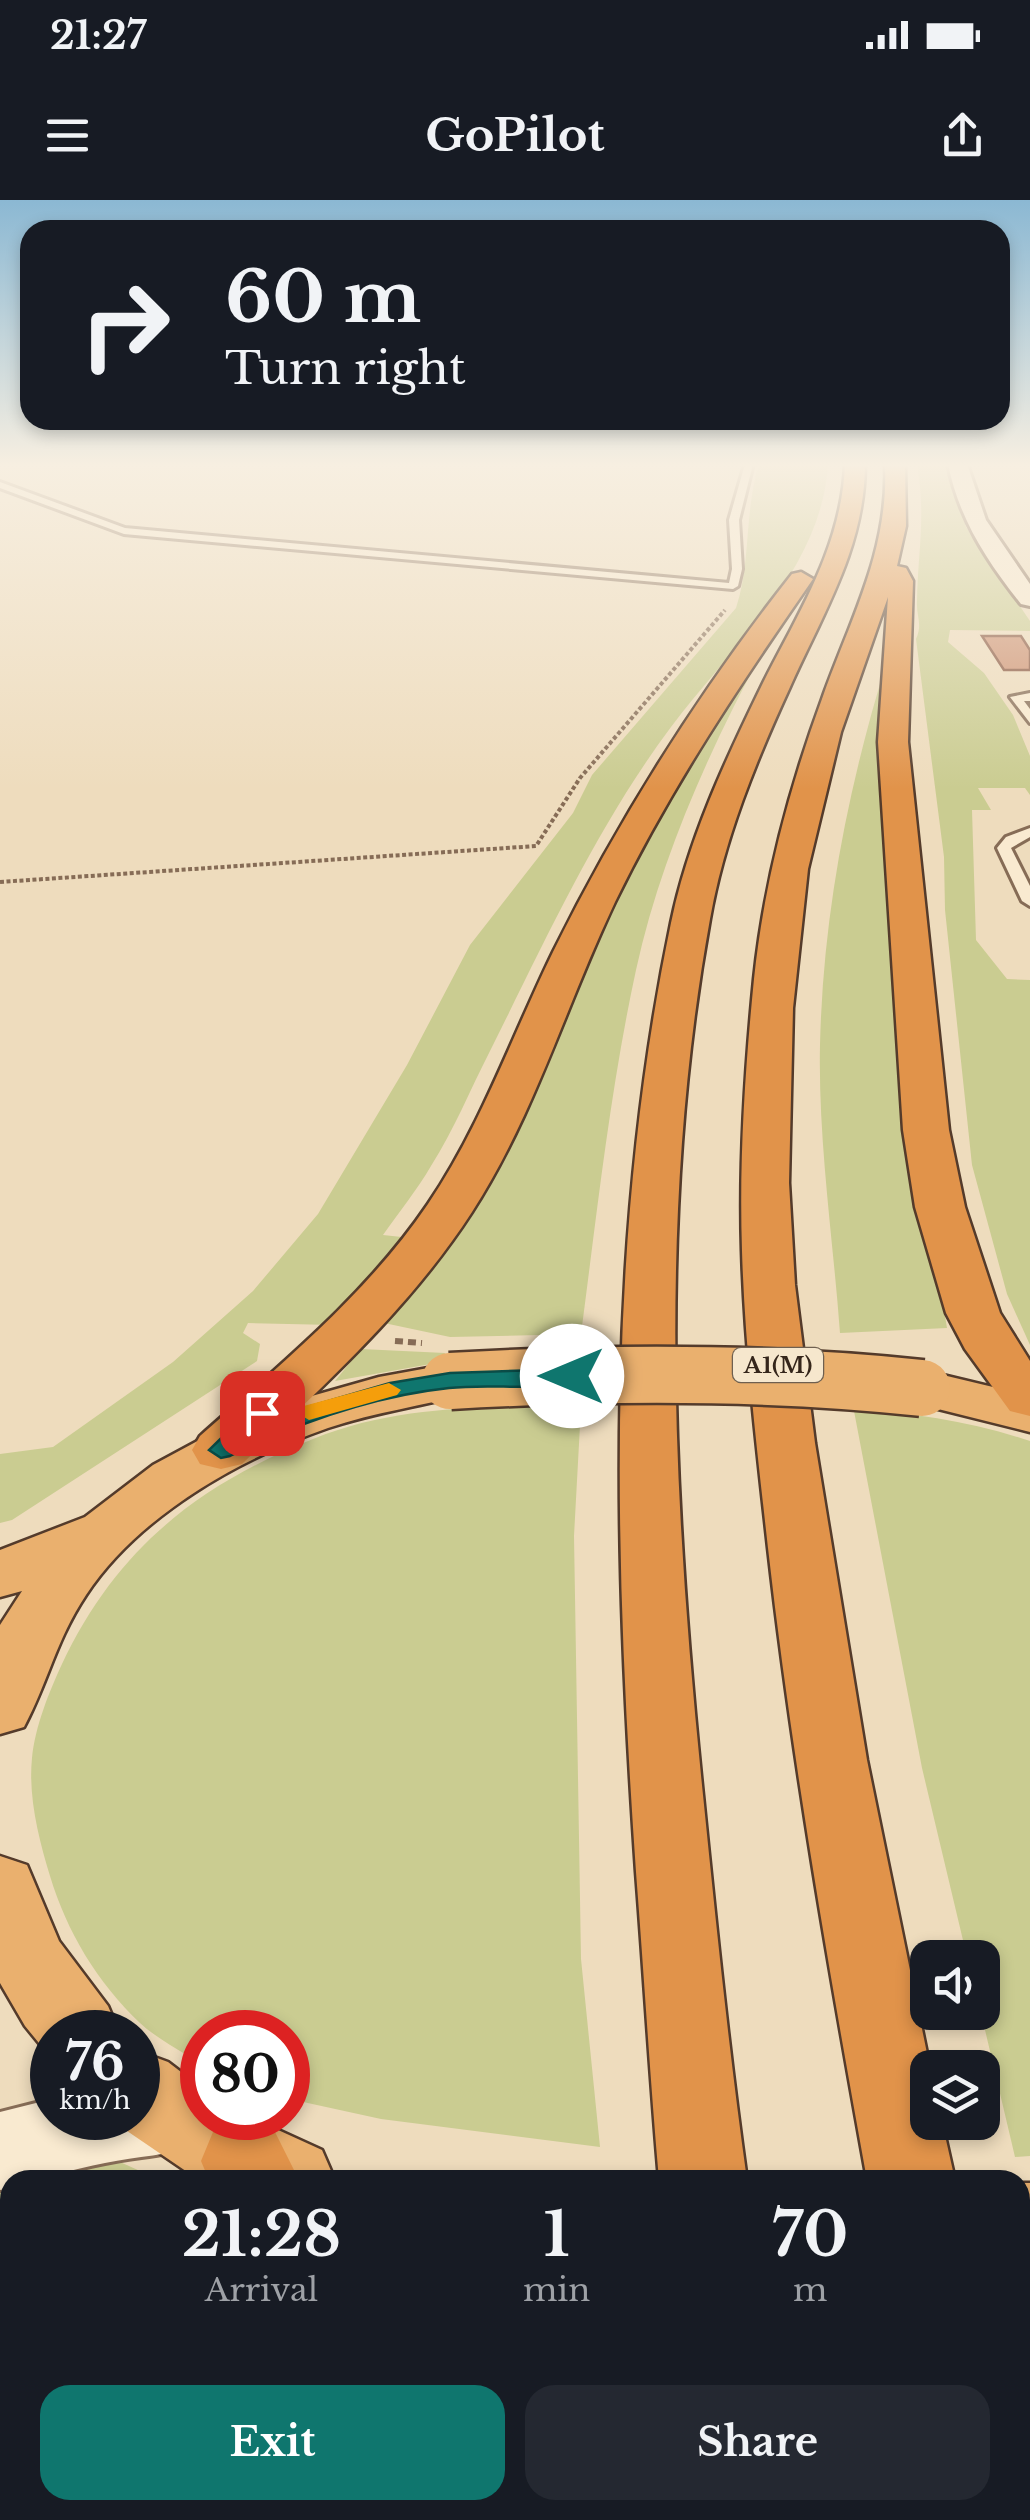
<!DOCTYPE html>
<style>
:root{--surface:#171b24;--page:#242831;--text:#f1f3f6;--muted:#9ea1a6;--accent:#0f766e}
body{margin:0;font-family:"Libre Baskerville",serif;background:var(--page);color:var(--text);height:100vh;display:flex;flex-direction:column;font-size:38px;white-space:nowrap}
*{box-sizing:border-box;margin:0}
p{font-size:32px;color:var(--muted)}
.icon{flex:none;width:55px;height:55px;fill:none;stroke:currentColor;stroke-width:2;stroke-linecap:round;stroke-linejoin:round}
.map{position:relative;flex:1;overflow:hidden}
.side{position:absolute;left:0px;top:1970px;width:1030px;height:350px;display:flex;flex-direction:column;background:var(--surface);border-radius:30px 30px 0 0;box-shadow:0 5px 15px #0003}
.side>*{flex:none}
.hud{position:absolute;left:20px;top:20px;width:990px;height:210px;border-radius:30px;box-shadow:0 5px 15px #0003;background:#171b24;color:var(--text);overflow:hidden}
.controls{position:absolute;left:910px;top:1740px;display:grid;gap:20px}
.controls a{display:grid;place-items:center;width:90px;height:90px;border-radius:20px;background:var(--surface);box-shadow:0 5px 15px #0003;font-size:50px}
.speed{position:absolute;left:30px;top:1810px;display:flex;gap:20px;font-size:50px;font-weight:700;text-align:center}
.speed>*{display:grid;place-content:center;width:130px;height:130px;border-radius:50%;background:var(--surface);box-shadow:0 5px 15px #0003;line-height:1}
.speed small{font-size:25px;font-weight:400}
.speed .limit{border:15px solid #d22;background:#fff;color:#111}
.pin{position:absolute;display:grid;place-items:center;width:85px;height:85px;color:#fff;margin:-42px;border-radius:20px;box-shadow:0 5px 15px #0006}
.me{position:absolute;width:110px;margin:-55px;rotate:270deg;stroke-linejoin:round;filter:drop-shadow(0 0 8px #0008)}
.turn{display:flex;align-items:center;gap:35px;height:210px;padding:0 40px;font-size:45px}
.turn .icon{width:130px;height:130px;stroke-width:2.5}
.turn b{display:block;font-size:70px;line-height:85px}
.eta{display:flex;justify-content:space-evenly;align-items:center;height:170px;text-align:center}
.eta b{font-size:60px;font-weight:800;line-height:70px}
.button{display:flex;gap:20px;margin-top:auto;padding:20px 40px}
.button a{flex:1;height:115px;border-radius:30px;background:var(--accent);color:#fff;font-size:40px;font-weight:800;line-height:115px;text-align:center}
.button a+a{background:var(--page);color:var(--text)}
.status{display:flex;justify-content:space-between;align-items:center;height:70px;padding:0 50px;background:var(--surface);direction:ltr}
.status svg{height:28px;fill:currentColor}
header{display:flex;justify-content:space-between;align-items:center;height:130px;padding:0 40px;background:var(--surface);font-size:45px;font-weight:800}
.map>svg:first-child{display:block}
.green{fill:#cacc91}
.building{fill:#cd9172;stroke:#86533c;stroke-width:2.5}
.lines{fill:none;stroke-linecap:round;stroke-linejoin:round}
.service-casing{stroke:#866c56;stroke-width:6}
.tertiary-casing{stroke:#866c56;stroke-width:6}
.trunk-casing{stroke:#543b2b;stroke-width:5}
.motorway-casing{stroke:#543b2b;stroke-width:5}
.path-far1{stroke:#866c56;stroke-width:4;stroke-dasharray:4 2.5;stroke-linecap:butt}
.path{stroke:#866c56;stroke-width:6;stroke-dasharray:8 5;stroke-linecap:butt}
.service{fill:#f9ead0;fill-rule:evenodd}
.tertiary{fill:#f9ead0;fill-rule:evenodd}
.trunk{fill:#eab06e;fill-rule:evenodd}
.motorway{fill:#e1934a;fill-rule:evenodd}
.trunk-bridge-casing{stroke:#543b2b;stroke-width:61;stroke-linecap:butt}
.trunk-bridge{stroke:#eab06e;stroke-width:56}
.route{fill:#0f766e;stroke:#0a4d48;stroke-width:2.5}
.slow{fill:#f59e0b}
.labels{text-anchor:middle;stroke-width:10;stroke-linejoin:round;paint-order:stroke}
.shield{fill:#f6e7cd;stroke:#6f6050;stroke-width:2.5}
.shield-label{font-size:22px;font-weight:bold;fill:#35261b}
</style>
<div class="status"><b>21:27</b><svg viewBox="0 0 49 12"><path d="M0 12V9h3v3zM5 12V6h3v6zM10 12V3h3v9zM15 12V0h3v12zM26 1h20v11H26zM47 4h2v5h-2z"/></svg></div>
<header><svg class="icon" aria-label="menu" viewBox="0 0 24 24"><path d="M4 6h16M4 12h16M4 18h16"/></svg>GoPilot<svg class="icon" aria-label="share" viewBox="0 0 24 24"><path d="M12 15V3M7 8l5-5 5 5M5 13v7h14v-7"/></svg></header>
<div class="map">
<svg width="1030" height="2320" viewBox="0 0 1030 2320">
<rect width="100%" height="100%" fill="#eedcbd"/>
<g class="green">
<path d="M759,264H828C822,370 730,448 671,527C597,626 545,741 490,851C470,890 454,930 431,966C417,990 399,1012 383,1035L411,1038L334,1125L248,1123L243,1133L260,1144L257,1161L12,1320L0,1323V1254L53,1247L173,1162L253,1091L318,1014L407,865L470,745L573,613L592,575L736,408C751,364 744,312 759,264Z"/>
<path d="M917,264H947L966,327L1030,421V431L950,430L948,442L984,473L1013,515L1030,556V595L1025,588H978L991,610H972L976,740L1007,779L1030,780V1145L1007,1094L972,965L945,710L944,657L916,439C923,424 916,416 917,401C918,350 926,317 917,264Z"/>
<path d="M763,451C709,550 660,660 636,770C610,890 597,1013 581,1134L450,1137L384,1123L457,1034L531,894L578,777L663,597Z"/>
<path d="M886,464L908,892L947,1128L840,1133C833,1038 818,940 820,845C823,714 848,588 886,464Z"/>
<polygon points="361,1149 445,1153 442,1162 335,1181"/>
<path d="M581,1207L574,1336L581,1759L600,1947L381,1919L294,1900L288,1897V1832H202V1865C182,1851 157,1839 140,1823C97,1782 67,1732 50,1676C39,1640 28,1597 32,1558C35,1527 49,1492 62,1464C116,1350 196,1286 313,1239C400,1204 490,1207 581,1207Z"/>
<path d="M854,1211C915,1212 972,1222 1030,1241V1956L1015,1957L981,1813L982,1758L967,1757L922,1568Z"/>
<polygon points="109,1957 160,1980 10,1980 10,2310 303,2310 303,2320 0,2320 0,1971"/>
<polygon points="419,2310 628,2310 629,2320 420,2320"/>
</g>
<polygon class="building" points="982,436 1021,436 1030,450 1030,470 1004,470"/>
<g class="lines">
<g class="service-casing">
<g id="service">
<polygon points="745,264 753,264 739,320 742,369 738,386 733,389 124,334 0,288 0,282 125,328 729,383 732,369 729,320"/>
<polygon points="1030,493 1030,501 1024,501 1030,509 1030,523 1010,497"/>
<polygon points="1030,628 1030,637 1011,648 1030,686 1030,706 1022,701 997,648 1006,637"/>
</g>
</g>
<g class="tertiary-casing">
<g id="tertiary">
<path d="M948,264H967L986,320L1030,384V406L1021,404C987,361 959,319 948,264Z"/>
<path d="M171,1879L200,1890L202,1918H211L200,1944C168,1956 138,1956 105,1963C72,1969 44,1980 10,1980V1988L0,1990V1912L52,1899V1918H138V1882Z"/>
</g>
</g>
<g class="trunk-casing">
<g id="trunk">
<path d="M450,1164L470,1169L478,1181L470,1193C423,1206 375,1212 328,1228C239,1259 139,1315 86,1395C56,1440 48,1482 24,1527L0,1534V1425L22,1391L0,1397V1350L85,1317L153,1265L218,1230L287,1203L379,1177Z"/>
<polygon points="922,1170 1030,1196 1030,1232 902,1200 894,1188 902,1176"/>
<polygon points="0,1656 27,1665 59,1741 108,1806 119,1832 52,1832 52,1859 25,1826 0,1783"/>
<polygon points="138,1851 168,1862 202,1888 202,1918 252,1918 322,1950 335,1980 199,1980 108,1918 138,1918"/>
<rect x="1020" y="1983" width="10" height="88"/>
</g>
</g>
<g class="motorway-casing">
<g id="motorway">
<path d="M845,264H865C865,347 823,413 790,487C756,561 724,639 710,719C657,1010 673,1303 703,1595C716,1724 729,1852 747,1980H659C650,1877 644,1775 636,1672C614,1351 605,1040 671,723C688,640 725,561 762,485C798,413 842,347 845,264Z"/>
<path d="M885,264H905L906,326L897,366L906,368L913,381L908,542L949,930L965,1007L1000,1113L1030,1161V1216L1010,1211L965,1149L946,1113L915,1007L903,930L878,542L888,397L841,532L808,669L793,808L789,983L795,1085L815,1243L867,1560L930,1868L928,1922H942L955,1980H867C829,1770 792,1560 768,1348C757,1249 745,1150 742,1051C739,960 745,870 754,779C764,683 789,589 822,499C850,420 889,351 885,264Z"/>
<path d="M801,372L813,379C740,484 671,587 615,702C566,805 534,916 472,1012C410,1108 324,1185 242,1264L221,1269L200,1264L192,1250L200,1236C281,1164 367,1094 428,1004C481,926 512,836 553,752C620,617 699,492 792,374Z"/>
<polygon points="244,1919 275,1932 299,1980 209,1980 201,1961 213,1932"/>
<polygon points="1020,2288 1030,2320 931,2320 929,2310 1020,2310"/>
<rect x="318" y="2310" width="100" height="10"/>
<polygon points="691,2310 791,2310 793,2320 693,2320"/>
</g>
</g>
<polyline class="path-far1" points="0,682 536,646 580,578 725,410"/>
<polyline class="path" points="395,1141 422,1143"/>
<use href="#service" class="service"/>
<use href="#tertiary" class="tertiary"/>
<use href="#trunk" class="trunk"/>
<use href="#motorway" class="motorway"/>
<g class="trunk-bridge-casing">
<path id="trunk-bridge" d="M450,1181C608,1172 765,1171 922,1188"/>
</g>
<use href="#trunk-bridge" class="trunk-bridge"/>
</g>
<linearGradient id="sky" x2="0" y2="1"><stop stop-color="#8bb8d3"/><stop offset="0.45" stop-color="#f7efe1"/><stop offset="1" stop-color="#f7efe1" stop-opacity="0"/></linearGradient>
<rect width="1030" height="589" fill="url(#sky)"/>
<path class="route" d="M572,1169L580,1171L583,1176L580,1181C539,1192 492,1183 449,1188C373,1196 298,1223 230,1256L221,1258L209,1250L253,1207H270L273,1213L270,1218L390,1183L450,1173Z"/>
<polygon class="slow" points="389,1183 401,1190 397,1195 309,1220 297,1213 300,1207"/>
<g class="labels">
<rect class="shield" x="733" y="1148" width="90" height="34" rx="8"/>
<g class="shield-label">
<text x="778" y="1173">A1(M)</text>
</g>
</g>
</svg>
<div class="controls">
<a><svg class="icon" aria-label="sound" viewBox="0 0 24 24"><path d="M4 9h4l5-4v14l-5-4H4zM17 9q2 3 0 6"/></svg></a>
<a><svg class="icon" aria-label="layers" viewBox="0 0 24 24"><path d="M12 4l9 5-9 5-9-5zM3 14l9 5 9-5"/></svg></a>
</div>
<div class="speed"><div>76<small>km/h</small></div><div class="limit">80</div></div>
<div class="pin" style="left:262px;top:1213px;background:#d93025"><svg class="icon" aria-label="arrive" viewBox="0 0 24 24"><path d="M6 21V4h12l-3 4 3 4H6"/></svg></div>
<svg class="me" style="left:572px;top:1176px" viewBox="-20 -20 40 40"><circle r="19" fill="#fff"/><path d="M0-13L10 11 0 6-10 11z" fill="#0f766e"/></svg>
<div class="hud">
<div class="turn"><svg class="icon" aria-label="right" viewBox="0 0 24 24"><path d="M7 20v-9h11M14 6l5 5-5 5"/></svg><div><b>60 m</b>Turn right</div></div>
</div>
<section class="side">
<div class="eta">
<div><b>21:28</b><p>Arrival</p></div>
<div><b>1</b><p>min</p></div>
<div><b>70</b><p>m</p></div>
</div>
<div class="button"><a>Exit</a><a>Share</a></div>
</section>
</div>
